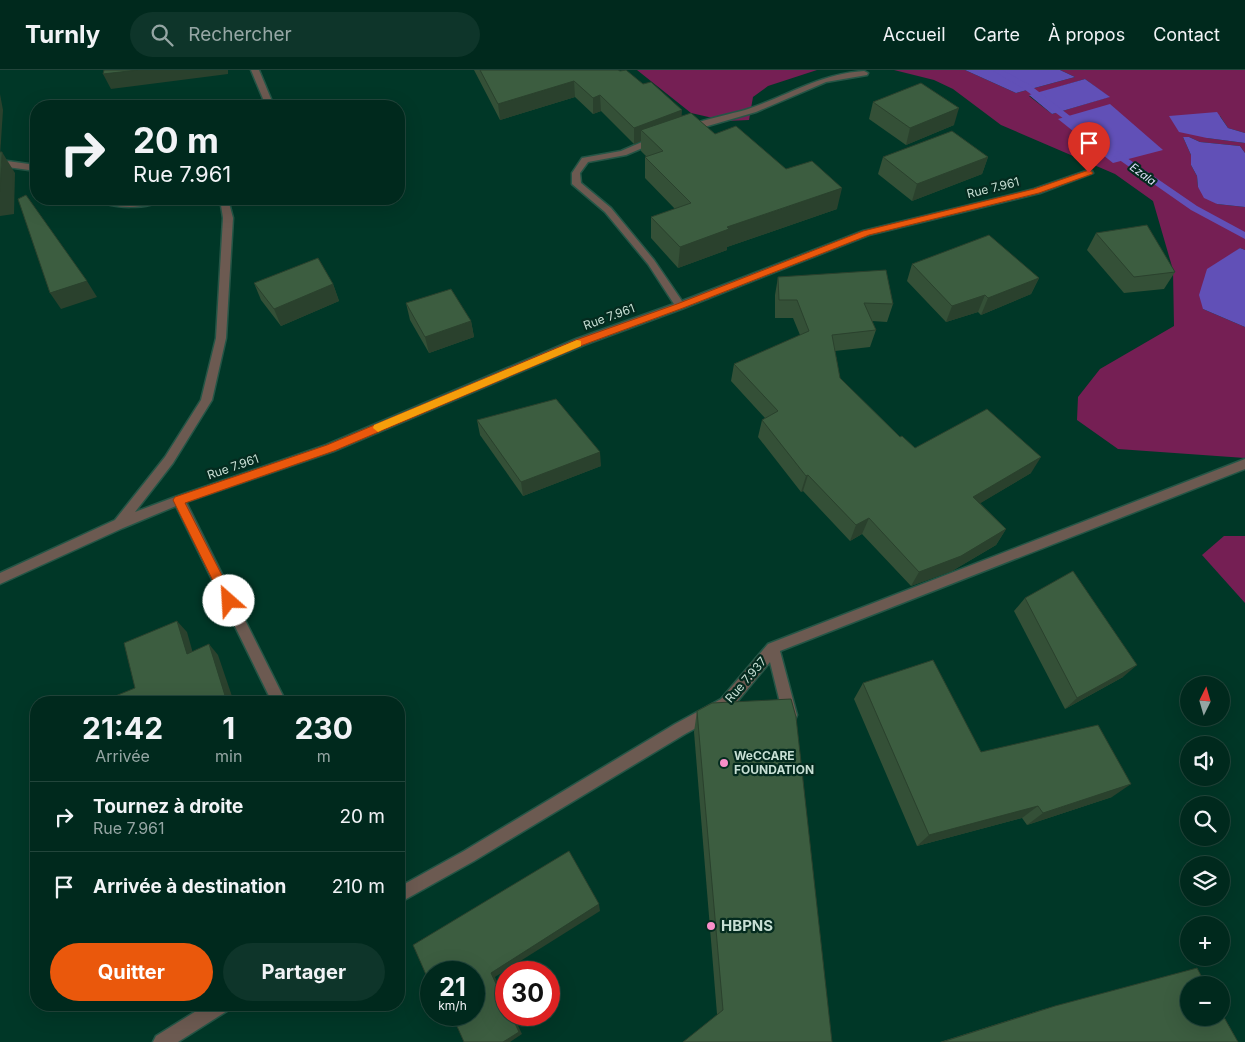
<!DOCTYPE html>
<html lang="fr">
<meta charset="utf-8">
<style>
:root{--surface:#00291d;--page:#0e352a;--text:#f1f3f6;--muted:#95a6a4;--line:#22453b;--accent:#ea580c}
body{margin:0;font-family:Inter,sans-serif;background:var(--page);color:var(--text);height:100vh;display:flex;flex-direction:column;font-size:19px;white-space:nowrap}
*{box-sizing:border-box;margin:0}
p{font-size:16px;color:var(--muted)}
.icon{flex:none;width:28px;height:28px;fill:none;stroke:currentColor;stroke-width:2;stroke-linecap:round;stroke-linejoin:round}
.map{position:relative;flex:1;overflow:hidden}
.details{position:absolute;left:30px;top:626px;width:375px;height:315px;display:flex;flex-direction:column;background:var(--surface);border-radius:20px;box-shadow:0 5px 20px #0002,0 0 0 1px var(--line)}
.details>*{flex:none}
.banner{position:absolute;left:30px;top:30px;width:375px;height:105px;border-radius:20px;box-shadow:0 5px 20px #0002,0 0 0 1px var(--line);background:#00291d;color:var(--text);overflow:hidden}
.needle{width:32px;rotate:5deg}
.buttons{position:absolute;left:1180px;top:606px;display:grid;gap:10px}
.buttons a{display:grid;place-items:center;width:50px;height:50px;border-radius:50%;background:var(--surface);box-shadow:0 5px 20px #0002,0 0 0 1px var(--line);font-size:25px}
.speed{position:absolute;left:420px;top:891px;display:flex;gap:10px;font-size:25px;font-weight:700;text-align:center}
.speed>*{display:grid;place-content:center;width:65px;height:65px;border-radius:50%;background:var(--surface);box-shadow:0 5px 20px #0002,0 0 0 1px var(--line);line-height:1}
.speed small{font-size:12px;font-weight:400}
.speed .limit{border:8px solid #d22;background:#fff;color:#111}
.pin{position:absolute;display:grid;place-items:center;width:42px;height:42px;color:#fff;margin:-51px -21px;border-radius:50% 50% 50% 0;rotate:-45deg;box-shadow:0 0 5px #0007}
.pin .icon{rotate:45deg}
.me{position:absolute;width:55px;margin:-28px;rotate:334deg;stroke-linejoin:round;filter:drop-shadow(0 0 4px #0008)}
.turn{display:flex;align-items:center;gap:18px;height:105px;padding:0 20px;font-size:22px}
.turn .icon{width:65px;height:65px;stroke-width:2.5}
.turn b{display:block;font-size:35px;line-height:42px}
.eta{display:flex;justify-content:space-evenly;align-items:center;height:85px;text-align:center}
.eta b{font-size:30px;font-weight:700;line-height:35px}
.primary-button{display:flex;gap:10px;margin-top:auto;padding:10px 20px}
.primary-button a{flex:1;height:58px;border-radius:30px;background:var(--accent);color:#fff;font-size:20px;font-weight:700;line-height:58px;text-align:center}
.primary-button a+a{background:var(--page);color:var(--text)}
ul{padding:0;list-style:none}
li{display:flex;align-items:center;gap:15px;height:70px;padding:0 20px;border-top:1px solid var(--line)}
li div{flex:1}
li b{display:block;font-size:19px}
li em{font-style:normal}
header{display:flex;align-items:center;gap:30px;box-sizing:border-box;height:70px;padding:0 25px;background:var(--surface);border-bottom:1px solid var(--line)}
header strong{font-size:24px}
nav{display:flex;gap:28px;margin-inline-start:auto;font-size:18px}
.search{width:350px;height:45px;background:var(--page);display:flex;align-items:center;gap:12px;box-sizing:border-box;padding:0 18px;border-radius:28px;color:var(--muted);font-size:19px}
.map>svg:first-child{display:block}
.green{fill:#751f54;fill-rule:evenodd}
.water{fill:#6150b7}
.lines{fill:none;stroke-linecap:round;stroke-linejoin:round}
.stream{fill:#6150b7;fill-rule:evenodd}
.street-casing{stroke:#245546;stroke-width:3}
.street{fill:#6c5a51;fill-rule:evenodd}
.wall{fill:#345037}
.shaded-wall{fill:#2a412d}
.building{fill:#3c5d40;stroke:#2a412d}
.route{fill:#ea580c;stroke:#983908}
.slow{fill:#f59e0b}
.poi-dot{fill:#f98fc9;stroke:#042b1f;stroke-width:2}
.labels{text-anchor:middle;stroke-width:4.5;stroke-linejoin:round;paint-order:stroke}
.far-water-label{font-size:11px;font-style:italic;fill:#e1e0fb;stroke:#042b1f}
.street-label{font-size:12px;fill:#c7dfd4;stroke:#042b1f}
.poi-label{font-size:12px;font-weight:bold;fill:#c7dfd4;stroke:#042b1f;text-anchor:start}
.near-poi-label{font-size:15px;font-weight:bold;fill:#c7dfd4;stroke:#042b1f;text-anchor:start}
</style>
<header>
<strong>Turnly</strong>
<div class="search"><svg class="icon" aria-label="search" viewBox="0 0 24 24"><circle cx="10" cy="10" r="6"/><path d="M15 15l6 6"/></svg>Rechercher</div>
<nav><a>Accueil</a><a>Carte</a><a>À propos</a><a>Contact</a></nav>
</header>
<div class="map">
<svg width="1245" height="972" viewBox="0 0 1245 972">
<rect width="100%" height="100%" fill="#003727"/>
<g class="green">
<polygon points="637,0 817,0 768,16 753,27 749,50 726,51 691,43"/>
<path d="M894,0H965L1016,23L1075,7L1060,0H1245V63L1228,58L1220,46L1207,68L1245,73V83L1240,76L1200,72L1189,67H1183L1191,85V95L1197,106L1198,117L1217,134L1245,137V180L1240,178L1226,189L1203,239L1245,257V388L1118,379L1077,350L1078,327L1100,299L1174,256L1173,200L1153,131L1115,104L1001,55L953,19L934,10ZM1085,9L1109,27L1052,44L1029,26Z"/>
<polygon points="1224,466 1245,466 1245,533 1202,485"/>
</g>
<g class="water">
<polygon points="965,0 1060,0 1075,7 1016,23"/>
<polygon points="1085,9 1110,27 1052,44 1029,25"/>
<polygon points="1110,34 1163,80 1113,93 1058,49"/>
<polygon points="1217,42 1228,58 1245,63 1245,73 1207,68 1179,62 1169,46"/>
<polygon points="1183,67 1189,67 1200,72 1240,76 1245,83 1245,137 1217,134 1204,128 1198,117 1197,106 1191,95 1191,85"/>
<polygon points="1240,178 1245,180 1245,257 1203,239 1199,225 1207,199"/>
</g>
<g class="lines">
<g class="stream">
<polygon points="992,0 1002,0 1030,15 1083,56 1076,58 1024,19"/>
<polygon points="1111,77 1197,136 1245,162 1245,169 1191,140 1108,82 1108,78"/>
</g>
<g class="street-casing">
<g id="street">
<polygon points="251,0 259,0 274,36 266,36"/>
<path d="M864,1L868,3L867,5L826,12L756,42L687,62L683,59C693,51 733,44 748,39C789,25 820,4 864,1Z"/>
<polygon points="656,66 659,67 659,71 626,85 588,92 580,103 581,113 611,138 654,190 682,231 863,161 1034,119 1086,101 1092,101 1093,103 1040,123 869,165 684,238 584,275 334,381 186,432 286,632 272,632 176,436 123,458 0,514 0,503 115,450 165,387 201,330 216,268 223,148 220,129 228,129 233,148 226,268 212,330 173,393 135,442 175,427 326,375 576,269 674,234 648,194 605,142 572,114 572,103 582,88 621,81"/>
<polygon points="0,90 36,95 36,101 0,96"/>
<path d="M98,129L130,131L163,129C151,139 110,140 98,129Z"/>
<polygon points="1245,389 1245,399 780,581 797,645 795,650 790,652 785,650 783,645 770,592 731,639 685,664 474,791 399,833 399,817 464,781 675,654 721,629 768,574"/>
<polygon points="206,935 229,935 227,941 178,972 153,972 156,966"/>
</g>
</g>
<use href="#street" class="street"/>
</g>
<g class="wall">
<polygon points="474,0 618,0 682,46 715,64 786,99 837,139 727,177 727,180 678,198 651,168 651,147 675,139 645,108 645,87 647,87 641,81 641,71 634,74 601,41 593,44 575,27 500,50"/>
<polygon points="873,32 954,55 906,75 869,49"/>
<polygon points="883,87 988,87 982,104 912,131 878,104"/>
<polygon points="1096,163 1175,202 1164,219 1124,223 1087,180"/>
<polygon points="912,194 1039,208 1031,224 981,245 978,242 946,252 907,211"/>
<polygon points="778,207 893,234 887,252 872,251 876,260 870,277 835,281 840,308 900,367 915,378 1031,403 980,433 1006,459 996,475 952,501 911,516 862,464 850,471 803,421 801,422 758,367 762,350 765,348 731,311 734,294 800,265 793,248 775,248 775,225"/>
<polygon points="254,213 333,214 339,231 281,256 261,230"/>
<polygon points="406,233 471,251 474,267 429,283 410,250"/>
<polygon points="477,350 601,396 523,426 480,365"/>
<polygon points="1025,528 1123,607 1065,639 1014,541"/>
<polygon points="863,613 981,682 1112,727 1027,755 1022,748 917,776 854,629"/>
<polygon points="697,641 832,972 717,944 694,662"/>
<polygon points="1197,898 1238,972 940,972 1041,940"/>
</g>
<g class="shaded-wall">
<polygon points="138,0 228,0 228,4 111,19 103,4"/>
<polygon points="574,11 575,27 500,50 498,34"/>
<polygon points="0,24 3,40 0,86"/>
<polygon points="600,25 601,41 593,44 593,28"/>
<polygon points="959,38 954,55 906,75 910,58"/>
<polygon points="682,40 681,56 641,60 641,71 634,74 634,58"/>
<polygon points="2,82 15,103 14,144 0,146 0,122"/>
<polygon points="988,87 982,104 912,131 917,114"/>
<polygon points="842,118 837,139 727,177 727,180 678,198 680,177 727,157"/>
<polygon points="1039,208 1031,224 981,245 988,228"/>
<polygon points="87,211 97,227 61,239 50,223"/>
<polygon points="333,214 339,231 281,256 274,239"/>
<polygon points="985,225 978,242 946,252 952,236"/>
<polygon points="471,251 474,267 429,283 425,267"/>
<polygon points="600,382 601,396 523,426 521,412"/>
<polygon points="1041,387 1031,403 964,443 973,427"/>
<polygon points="808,405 803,421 801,422 806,406"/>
<polygon points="869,448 862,464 850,471 856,455"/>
<polygon points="1006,459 996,475 952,501 911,516 919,502"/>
<polygon points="177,551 187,562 196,594 187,584"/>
<polygon points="209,574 218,585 234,632 227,632"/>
<polygon points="1137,595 1123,607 1065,639 1077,628"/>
<polygon points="1131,714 1112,727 1027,755 1043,743"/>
<polygon points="1038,736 1022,748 917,776 929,765"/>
<polygon points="599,834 600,841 495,907 506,931 506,935 491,903"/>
<polygon points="511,945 513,945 522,964 510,972 503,972"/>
</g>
<g class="building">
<polygon points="104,0 138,0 103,4"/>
<polygon points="480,0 618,0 620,1 626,0 643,14 651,12 682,40 634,58 600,25 593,28 574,11 498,34"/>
<polygon points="921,13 959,38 910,58 873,32"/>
<polygon points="691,43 715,64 736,56 786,99 812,91 842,118 727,157 729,159 680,177 651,147 691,133 645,87 663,81 641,60"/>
<polygon points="952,61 988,87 917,114 883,87"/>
<polygon points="0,82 2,82 0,122"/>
<polygon points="26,125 87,211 50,223 18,129"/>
<polygon points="1147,155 1175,202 1134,207 1096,163"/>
<polygon points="989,165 1039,208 988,228 985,225 952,236 912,194"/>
<polygon points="318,188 333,214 274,239 254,213"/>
<polygon points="886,200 893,234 864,233 876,260 832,265 840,308 900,367 902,366 915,378 987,339 1041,387 973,427 1006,459 961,486 919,502 869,448 856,455 808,405 806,406 762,350 778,341 734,294 809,261 797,230 779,230 778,207"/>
<polygon points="451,219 471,251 425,267 406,233"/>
<polygon points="556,329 600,382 521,412 477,350"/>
<polygon points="1073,501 1137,595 1077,628 1025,528"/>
<polygon points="177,551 187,584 209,574 227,632 109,632 108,629 135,618 124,573"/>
<polygon points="933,590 981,682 1098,655 1131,714 1043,743 1038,736 929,765 863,613"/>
<polygon points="791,629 796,647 832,972 683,972 723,940 697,641 712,633"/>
<polygon points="569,781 599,834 491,903 506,935 506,945 511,945 519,962 503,972 464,972 452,945 474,945 474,902 431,902 431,916 413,875"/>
<polygon points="1197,898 1206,915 1189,915 1189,948 1221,948 1221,942 1238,972 942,972 1055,936"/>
</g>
<polygon class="route" points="1089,100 1093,103 1092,104 1039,123 869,165 683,238 583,275 334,381 185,433 235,531 233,535 225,535 173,430 175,427 327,375 576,270 677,234 863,161 1034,119"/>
<polygon class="slow" points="577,270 581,271 581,276 382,360 378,362 373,358 374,355"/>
<g class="poi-dot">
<circle cx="724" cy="693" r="5"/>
<circle cx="711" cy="856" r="5"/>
</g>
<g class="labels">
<g class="far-water-label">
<text transform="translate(1143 104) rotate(36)" y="4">Ezala</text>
</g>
<g class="street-label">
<text transform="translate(993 118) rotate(-14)" y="4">Rue 7.961</text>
<text transform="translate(609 247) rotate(-20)" y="4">Rue 7.961</text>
<text transform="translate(233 397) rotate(-19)" y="4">Rue 7.961</text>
<text transform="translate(746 610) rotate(-49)" y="4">Rue 7.937</text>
</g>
<g class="poi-label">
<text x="734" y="690">WeCCARE<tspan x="734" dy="14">FOUNDATION</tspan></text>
</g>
<g class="near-poi-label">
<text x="721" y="861">HBPNS</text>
</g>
</g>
</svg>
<div class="buttons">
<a><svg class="needle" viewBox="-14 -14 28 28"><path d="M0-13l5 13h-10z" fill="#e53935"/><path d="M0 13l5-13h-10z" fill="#95a6a4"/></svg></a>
<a><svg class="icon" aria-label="sound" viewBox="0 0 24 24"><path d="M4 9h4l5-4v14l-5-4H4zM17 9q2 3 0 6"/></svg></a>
<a><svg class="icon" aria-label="search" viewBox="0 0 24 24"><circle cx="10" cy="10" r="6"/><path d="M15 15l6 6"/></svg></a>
<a><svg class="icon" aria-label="layers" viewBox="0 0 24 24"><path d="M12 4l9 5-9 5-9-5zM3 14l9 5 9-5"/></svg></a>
<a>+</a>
<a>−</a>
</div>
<div class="speed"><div>21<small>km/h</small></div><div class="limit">30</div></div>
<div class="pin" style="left:1089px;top:103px;background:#d93025"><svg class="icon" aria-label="arrive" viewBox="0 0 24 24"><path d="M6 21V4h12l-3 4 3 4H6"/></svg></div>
<svg class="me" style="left:229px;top:531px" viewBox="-20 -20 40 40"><circle r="19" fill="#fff"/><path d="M0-13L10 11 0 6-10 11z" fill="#ea580c"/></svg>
<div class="banner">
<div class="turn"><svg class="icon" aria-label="right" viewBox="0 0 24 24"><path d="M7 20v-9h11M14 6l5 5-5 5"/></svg><div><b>20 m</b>Rue 7.961</div></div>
</div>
<section class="details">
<div class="eta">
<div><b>21:42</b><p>Arrivée</p></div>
<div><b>1</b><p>min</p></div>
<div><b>230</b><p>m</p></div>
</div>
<ul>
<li><svg class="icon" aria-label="right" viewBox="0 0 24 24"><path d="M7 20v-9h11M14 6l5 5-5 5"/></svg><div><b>Tournez à droite</b><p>Rue 7.961</p></div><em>20 m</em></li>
<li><svg class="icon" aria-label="arrive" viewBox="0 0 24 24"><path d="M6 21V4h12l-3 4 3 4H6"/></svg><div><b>Arrivée à destination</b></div><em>210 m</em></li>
</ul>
<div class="primary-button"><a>Quitter</a><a>Partager</a></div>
</section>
</div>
